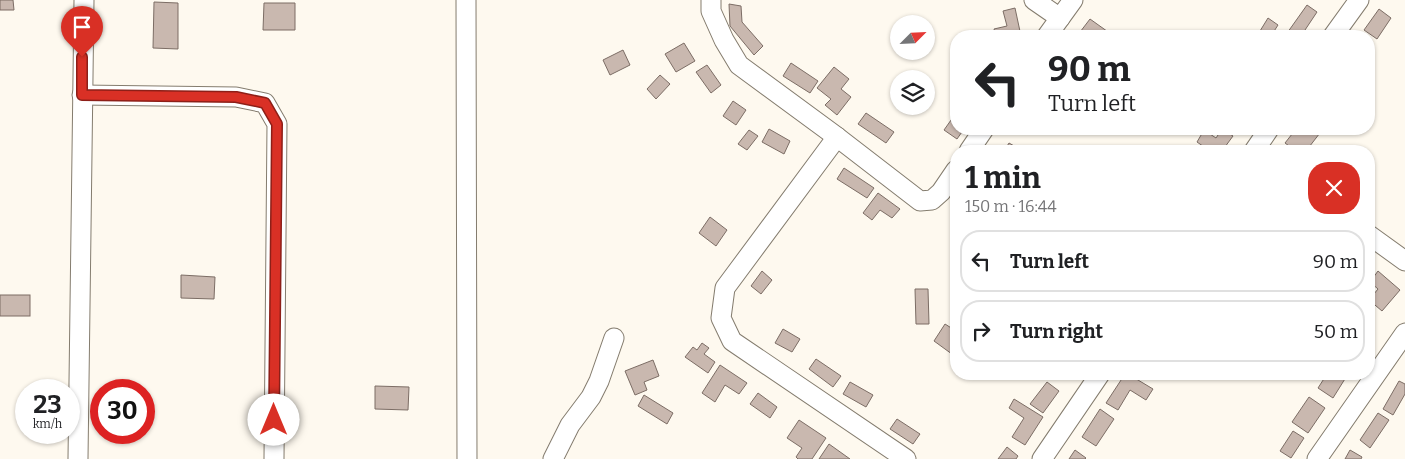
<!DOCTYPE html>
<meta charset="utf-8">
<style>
:root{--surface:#fff;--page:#f6f6f6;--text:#202124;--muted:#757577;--line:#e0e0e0}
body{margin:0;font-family:Bitter,serif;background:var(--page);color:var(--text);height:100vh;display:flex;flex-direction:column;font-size:19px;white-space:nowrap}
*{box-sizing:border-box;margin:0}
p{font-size:16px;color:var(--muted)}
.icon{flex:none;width:28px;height:28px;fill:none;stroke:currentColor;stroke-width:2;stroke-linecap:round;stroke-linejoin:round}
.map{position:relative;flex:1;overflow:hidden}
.drawer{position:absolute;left:950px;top:145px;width:425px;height:235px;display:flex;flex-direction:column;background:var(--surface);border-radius:20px;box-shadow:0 1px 4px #0004}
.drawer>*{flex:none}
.guide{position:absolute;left:950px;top:30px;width:425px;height:105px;border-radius:20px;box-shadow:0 1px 4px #0004;background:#fff;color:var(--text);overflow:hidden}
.needle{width:32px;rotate:66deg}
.buttons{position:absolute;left:890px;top:15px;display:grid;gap:10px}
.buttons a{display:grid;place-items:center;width:45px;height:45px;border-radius:50%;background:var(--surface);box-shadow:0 1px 4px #0004;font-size:25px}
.speed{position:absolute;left:15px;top:379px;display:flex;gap:10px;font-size:25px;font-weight:700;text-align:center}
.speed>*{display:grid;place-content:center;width:65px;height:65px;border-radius:50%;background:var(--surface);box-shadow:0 1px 4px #0004;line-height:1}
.speed small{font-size:12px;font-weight:400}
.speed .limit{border:8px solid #d22;background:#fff;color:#111}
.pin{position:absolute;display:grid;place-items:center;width:42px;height:42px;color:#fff;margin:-51px -21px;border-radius:50% 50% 50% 0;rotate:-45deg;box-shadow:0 0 5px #0007}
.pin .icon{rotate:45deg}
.me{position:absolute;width:55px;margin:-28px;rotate:0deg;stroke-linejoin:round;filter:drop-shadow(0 0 4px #0008)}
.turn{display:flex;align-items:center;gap:18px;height:105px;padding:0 15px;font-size:22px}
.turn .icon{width:65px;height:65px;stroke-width:2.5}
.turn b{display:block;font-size:35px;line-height:42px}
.round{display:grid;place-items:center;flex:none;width:52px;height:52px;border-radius:20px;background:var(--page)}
.headline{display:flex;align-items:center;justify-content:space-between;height:85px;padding:0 15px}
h1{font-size:30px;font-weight:700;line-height:38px}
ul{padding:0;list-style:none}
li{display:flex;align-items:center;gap:15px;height:62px;margin:0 10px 8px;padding:0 5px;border:2px solid var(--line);border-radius:20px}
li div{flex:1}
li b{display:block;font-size:19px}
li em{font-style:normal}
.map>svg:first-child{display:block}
.building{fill:#c9b8af;stroke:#7c6d65}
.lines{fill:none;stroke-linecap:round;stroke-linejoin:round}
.minor-casing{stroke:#847c6e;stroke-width:21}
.minor{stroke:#fff;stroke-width:19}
.route-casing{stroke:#8d1f18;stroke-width:12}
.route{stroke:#d93025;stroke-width:9}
</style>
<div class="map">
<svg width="1405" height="459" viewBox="0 0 1405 459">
<rect width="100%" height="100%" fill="#fef9ef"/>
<g class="building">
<polygon points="0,0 13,0 14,10 0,10"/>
<polygon points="154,2 178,3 178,49 153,48"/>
<polygon points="264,3 295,3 295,30 263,30"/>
<polygon points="729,4 741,6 742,22 763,46 754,55 730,26"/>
<polygon points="1307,5 1317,12 1301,36 1285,36"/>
<polygon points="1015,8 1021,36 996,36 994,29 1007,26 1003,11"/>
<polygon points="1379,9 1391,18 1377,39 1364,30"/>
<polygon points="1268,18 1278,25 1271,36 1268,36 1260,31"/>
<polygon points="1090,19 1111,34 1110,36 1077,36"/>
<polygon points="684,43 695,61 676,72 665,54"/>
<polygon points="623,50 630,65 610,75 603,60"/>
<polygon points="791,63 818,81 810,93 783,76"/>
<polygon points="707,65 721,85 711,93 696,72"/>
<polygon points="834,67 849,79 841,89 851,97 837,115 825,105 831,99 817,88"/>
<polygon points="660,75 670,84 656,99 647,89"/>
<polygon points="733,101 746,110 736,125 723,116"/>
<polygon points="866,113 894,132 886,143 858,124"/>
<polygon points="956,113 956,129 964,129 957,139 944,130"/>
<polygon points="769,129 790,141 784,154 762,142"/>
<polygon points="1222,129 1233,136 1222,151 1210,151 1197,142 1204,130 1216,138"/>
<polygon points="1296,129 1323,129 1306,151 1296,151 1285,143"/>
<polygon points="749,130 758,136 747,150 738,144"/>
<polygon points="1009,143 1021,150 1020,151 1004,151"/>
<polygon points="844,168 874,188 867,198 837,179"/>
<polygon points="878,193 900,209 892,218 880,210 872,220 863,213"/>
<polygon points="710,217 727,230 716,246 699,233"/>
<polygon points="762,271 772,280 761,294 751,286"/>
<polygon points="1378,271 1400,290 1382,311 1369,300 1378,289 1370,282"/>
<polygon points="181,275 215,277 214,299 181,298"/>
<polygon points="915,289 928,289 929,324 916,324"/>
<rect x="0" y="295" width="30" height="21"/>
<polygon points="945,324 956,331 956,357 934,341"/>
<polygon points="783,329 800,339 792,352 775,343"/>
<polygon points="702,343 709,348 704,354 715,362 708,373 685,357 693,347 697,350"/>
<polygon points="816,359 841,376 833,387 809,369"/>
<polygon points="653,360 659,376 644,382 647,390 635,395 625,371"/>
<polygon points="720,365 747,383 739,394 725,385 715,402 702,393"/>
<polygon points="1125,374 1128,374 1153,389 1146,400 1130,390 1118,410 1106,403"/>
<polygon points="1327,374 1348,374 1333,398 1318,388"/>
<polygon points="1399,381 1405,384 1405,394 1393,415 1383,409"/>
<polygon points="850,382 873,395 866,407 843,394"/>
<polygon points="1047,382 1059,391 1043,413 1030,404"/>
<polygon points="375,386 409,387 408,410 375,409"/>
<polygon points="758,393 777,407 770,418 750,404"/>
<polygon points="644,395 673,413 667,424 638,406"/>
<polygon points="1309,397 1325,408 1308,433 1292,422"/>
<polygon points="1014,399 1043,417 1025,445 1012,437 1024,418 1009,408"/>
<polygon points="1100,409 1114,419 1096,446 1082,437"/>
<polygon points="1378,413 1389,420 1370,448 1360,440"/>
<polygon points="897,419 920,434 913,444 890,429"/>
<polygon points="799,420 826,438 812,459 798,459 796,457 802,448 787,438"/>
<polygon points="1293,431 1304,438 1291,458 1280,451"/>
<polygon points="829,444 850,459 819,459"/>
<polygon points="1007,447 1018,456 1016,459 998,459"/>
<polygon points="1075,450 1086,458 1085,459 1069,459"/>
<polygon points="1350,450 1362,457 1361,459 1345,459"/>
</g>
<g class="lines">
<g class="minor-casing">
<g id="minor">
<polyline points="466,0 467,459"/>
<polyline points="711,0 711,11 724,40 739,65 837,137 920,201 932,200 941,192 956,170"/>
<polyline points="1034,0 1060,18"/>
<polyline points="1047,36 1073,0"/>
<polyline points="1333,36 1359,0"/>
<polyline points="82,95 236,97 265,103 277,124 274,459"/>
<polyline points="837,137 725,288 721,318 732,341 906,459"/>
<polyline points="969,151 984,129"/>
<polyline points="1254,151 1269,129"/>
<polyline points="1369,235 1405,261"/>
<polyline points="78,459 84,0"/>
<polyline points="553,459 570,425 591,397 599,381 614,338"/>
<polyline points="1042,459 1100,374"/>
<polyline points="1317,459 1405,333"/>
</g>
</g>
<use href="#minor" class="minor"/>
</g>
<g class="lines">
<g class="route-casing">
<polyline id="route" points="82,57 82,95 236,97 265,103 277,124 274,420"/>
</g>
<use href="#route" class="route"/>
</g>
</svg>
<div class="buttons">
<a><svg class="needle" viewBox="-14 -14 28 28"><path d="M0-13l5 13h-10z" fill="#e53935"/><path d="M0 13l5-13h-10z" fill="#757577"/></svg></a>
<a><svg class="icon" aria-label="layers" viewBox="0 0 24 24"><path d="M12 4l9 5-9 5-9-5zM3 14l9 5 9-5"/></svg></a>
</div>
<div class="speed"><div>23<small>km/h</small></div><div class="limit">30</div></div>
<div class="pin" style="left:82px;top:57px;background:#d93025"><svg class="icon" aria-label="arrive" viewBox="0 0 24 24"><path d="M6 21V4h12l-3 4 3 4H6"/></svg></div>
<svg class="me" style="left:274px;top:420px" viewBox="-20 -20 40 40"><circle r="19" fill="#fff"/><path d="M0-13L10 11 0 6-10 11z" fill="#d93025"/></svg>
<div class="guide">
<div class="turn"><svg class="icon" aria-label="left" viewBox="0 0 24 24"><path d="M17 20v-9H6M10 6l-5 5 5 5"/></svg><div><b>90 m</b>Turn left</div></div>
</div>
<section class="drawer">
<div class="headline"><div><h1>1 min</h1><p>150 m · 16:44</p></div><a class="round" style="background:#d93025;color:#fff"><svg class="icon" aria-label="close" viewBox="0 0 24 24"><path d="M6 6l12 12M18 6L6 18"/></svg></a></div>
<ul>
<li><svg class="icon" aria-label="left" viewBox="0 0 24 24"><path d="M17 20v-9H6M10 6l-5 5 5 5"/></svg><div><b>Turn left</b></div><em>90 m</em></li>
<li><svg class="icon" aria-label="right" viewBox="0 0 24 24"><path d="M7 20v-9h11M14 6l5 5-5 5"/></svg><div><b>Turn right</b></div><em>50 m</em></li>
</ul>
</section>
</div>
